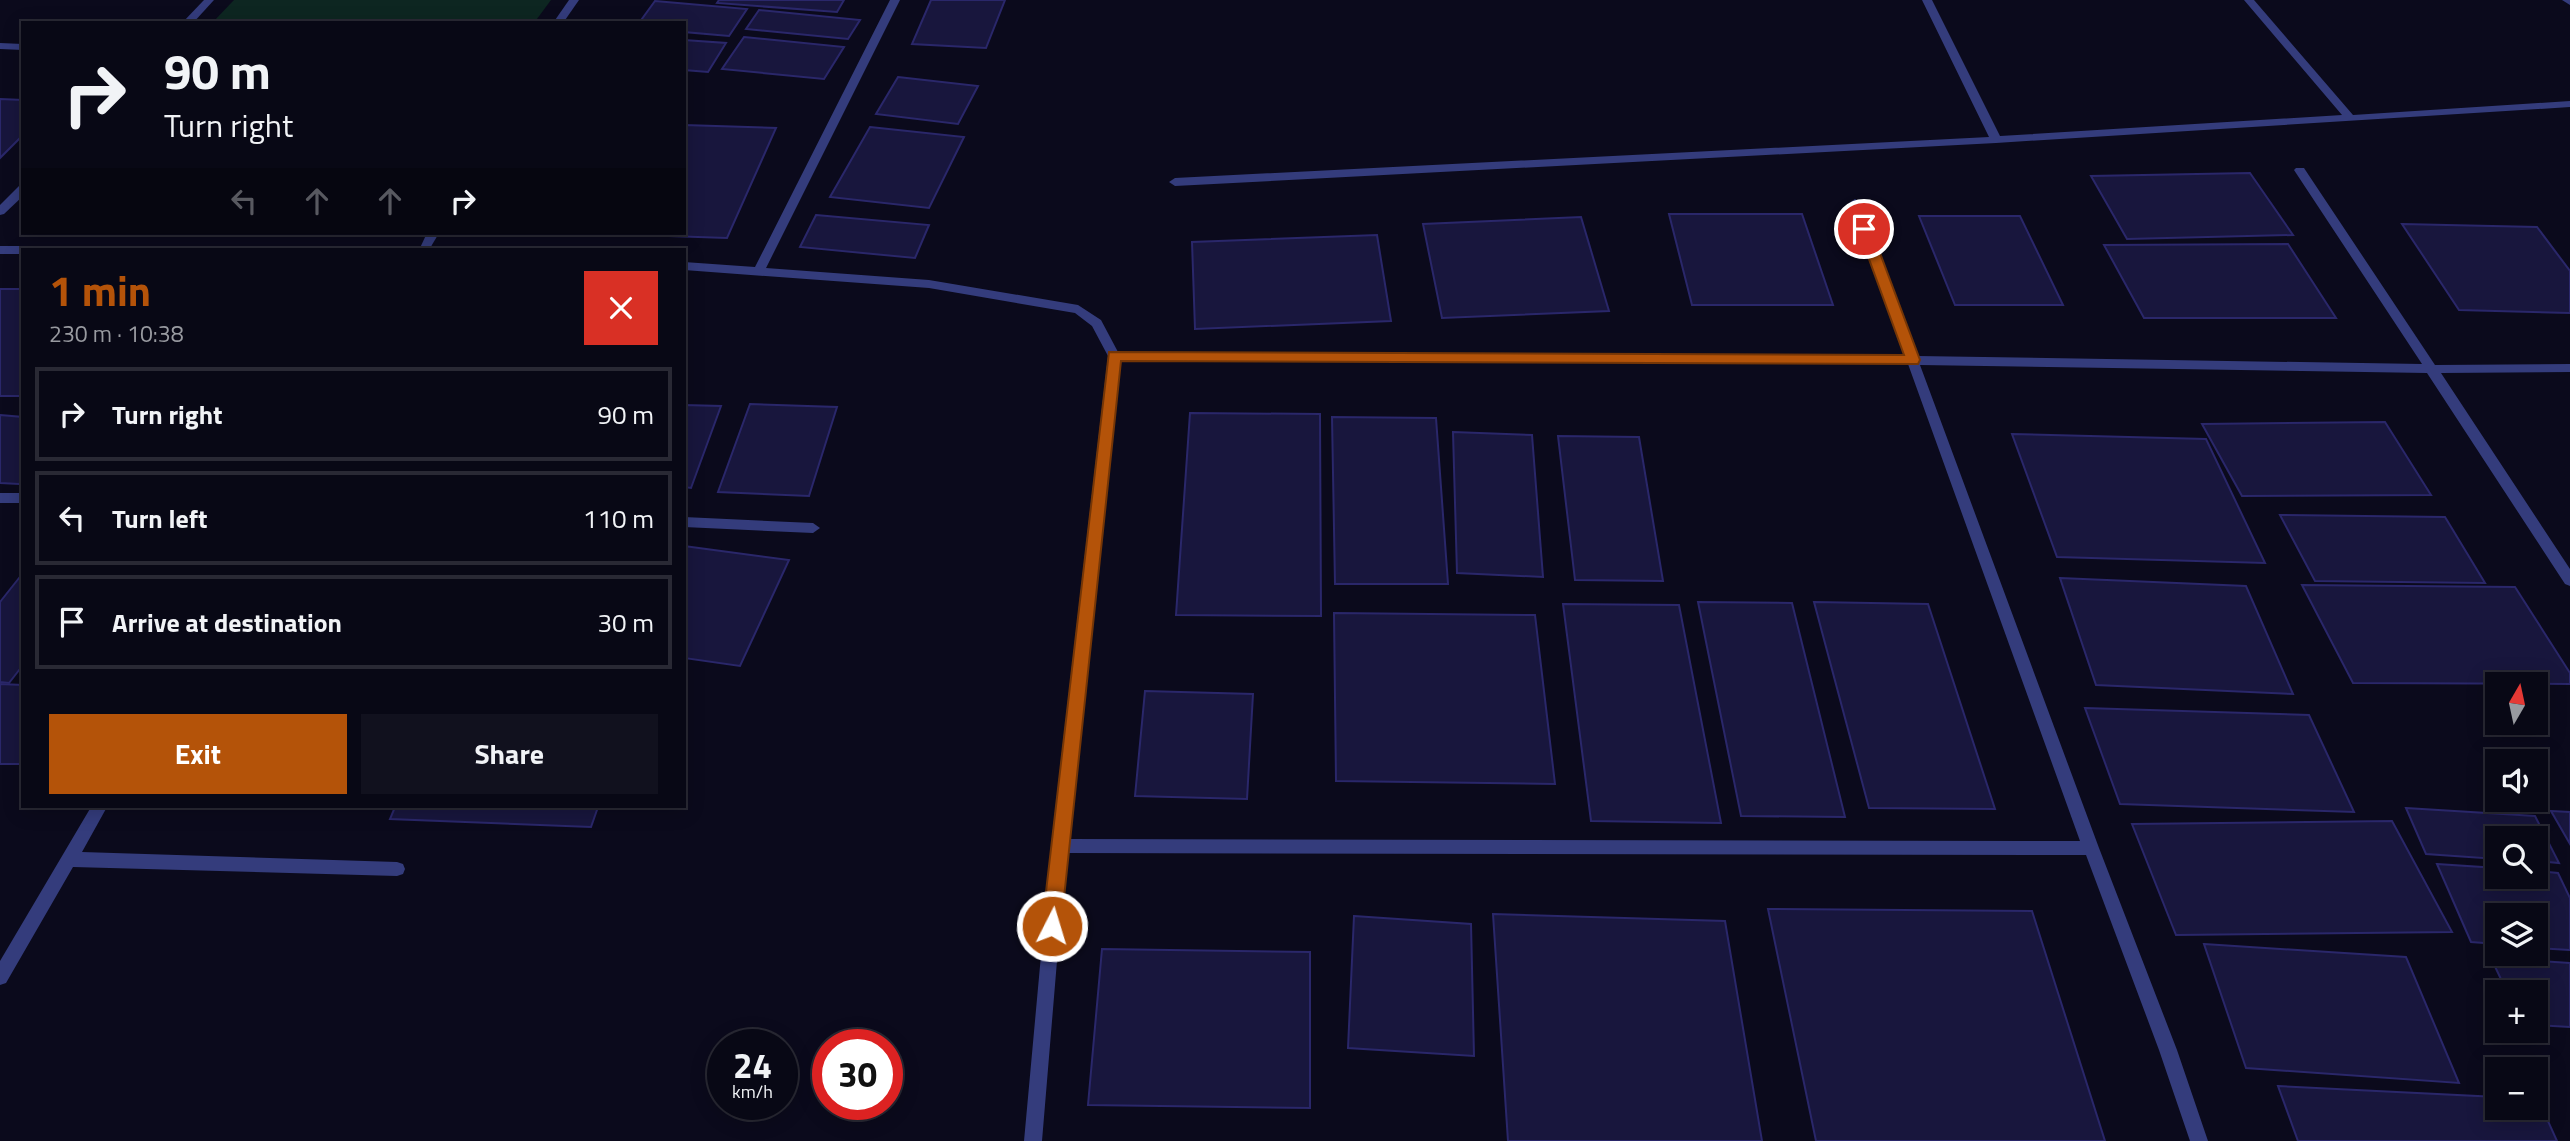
<!DOCTYPE html>
<meta charset="utf-8">
<style>
:root{--surface:#080815;--page:#11111e;--text:#f1f3f6;--muted:#989aa0;--line:#292934;--accent:#b45309}
body{margin:0;font-family:"Titillium Web",sans-serif;background:var(--page);color:var(--text);height:100vh;display:flex;flex-direction:column;font-size:26px;white-space:nowrap}
*{box-sizing:border-box;margin:0}
p{font-size:23px;color:var(--muted)}
.icon{flex:none;width:38px;height:38px;fill:none;stroke:currentColor;stroke-width:2;stroke-linecap:round;stroke-linejoin:round}
.map{position:relative;flex:1;overflow:hidden}
.details{position:absolute;left:21px;top:248px;width:665px;height:560px;display:flex;flex-direction:column;background:var(--surface);border-radius:0px;box-shadow:0 4px 18px #0003,0 0 0 2px var(--line)}
.details>*{flex:none}
.top-card{position:absolute;left:21px;top:21px;width:665px;height:214px;border-radius:0px;box-shadow:0 4px 18px #0003,0 0 0 2px var(--line);background:#080815;color:var(--text);overflow:hidden}
.needle{width:46px;rotate:9deg}
.controls{position:absolute;left:2485px;top:672px;display:grid;gap:14px}
.controls a{display:grid;place-items:center;width:63px;height:63px;border-radius:0px;background:var(--surface);box-shadow:0 4px 18px #0003,0 0 0 2px var(--line);font-size:35px}
.speed{position:absolute;left:707px;top:1029px;display:flex;gap:14px;font-size:35px;font-weight:700;text-align:center}
.speed>*{display:grid;place-content:center;width:91px;height:91px;border-radius:50%;background:var(--surface);box-shadow:0 4px 18px #0003,0 0 0 2px var(--line);line-height:1}
.speed small{font-size:18px;font-weight:400}
.speed .limit{border:10px solid #d22;background:#fff;color:#111}
.pin{position:absolute;display:grid;place-items:center;width:60px;height:60px;color:#fff;margin:-30px;border:4px solid #fff;border-radius:50%;box-shadow:0 2px 7px #0007}
.me{position:absolute;width:77px;margin:-38px;rotate:5deg;stroke-linejoin:round;filter:drop-shadow(0 0 5px #0008)}
.turn{display:flex;align-items:center;gap:24px;height:147px;padding:0 28px;font-size:32px}
.turn .icon{width:91px;height:91px;stroke-width:2.5}
.turn b{display:block;font-size:49px;line-height:60px}
.lanes{display:flex;align-items:center;height:66px;padding:0 28px;background:#0003;justify-content:center;gap:35px;direction:ltr}
.lanes .off{opacity:.35}
.round{display:grid;place-items:center;flex:none;width:74px;height:74px;border-radius:0px;background:var(--page)}
.head{display:flex;align-items:center;justify-content:space-between;height:119px;padding:0 28px}
h1{font-size:42px;font-weight:700;line-height:52px;color:var(--accent)}
.cta{display:flex;gap:14px;margin-top:auto;padding:14px 28px}
.cta a{flex:1;height:80px;border-radius:0px;background:var(--accent);color:#fff;font-size:28px;font-weight:700;line-height:80px;text-align:center}
.cta a+a{background:var(--page);color:var(--text)}
ul{padding:0;list-style:none}
li{display:flex;align-items:center;gap:21px;height:94px;margin:0 14px 10px;padding:0 14px;border:4px solid var(--line);border-radius:0px}
li div{flex:1}
li b{display:block;font-size:26px}
li em{font-style:normal}
.map>svg:first-child{display:block}
.green{fill:#0d2621}
.building{fill:#18163d;stroke:#2a276a;stroke-width:2}
.lines{fill:none;stroke-linecap:round;stroke-linejoin:round}
.service{fill:#343c7c;fill-rule:evenodd}
.minor{fill:#343c7c;fill-rule:evenodd}
.route{fill:#b45309;stroke:#753606;stroke-width:2}
</style>
<div class="map">
<svg width="2570" height="1141" viewBox="0 0 2570 1141">
<rect width="100%" height="100%" fill="#0b0a1c"/>
<polygon class="green" points="234,0 551,0 534,23 212,23"/>
<g class="building">
<polygon points="719,0 844,0 837,12 717,3"/>
<polygon points="931,0 1005,0 986,48 912,44"/>
<polygon points="655,1 747,9 729,36 684,32 684,23 639,23"/>
<polygon points="759,10 860,20 848,39 746,29"/>
<polygon points="744,37 844,47 824,79 722,69"/>
<polygon points="684,40 726,43 708,72 684,70"/>
<polygon points="898,77 978,86 958,124 876,114"/>
<polygon points="0,99 23,100 23,135 0,158"/>
<polygon points="684,125 776,128 727,238 580,233 684,233"/>
<polygon points="870,127 964,137 929,208 830,197"/>
<polygon points="2250,173 2293,235 2127,239 2091,176"/>
<polygon points="1669,214 1802,214 1833,305 1692,305"/>
<polygon points="816,215 929,225 915,258 800,247"/>
<polygon points="1919,216 2020,216 2063,305 1955,305"/>
<polygon points="1581,217 1609,311 1442,318 1423,224"/>
<polygon points="2402,224 2537,227 2570,271 2570,313 2459,310"/>
<polygon points="1377,235 1391,321 1195,329 1192,242"/>
<polygon points="2288,244 2336,318 2144,318 2104,245"/>
<rect x="0" y="289" width="23" height="107"/>
<polygon points="750,404 837,407 809,496 718,492"/>
<polygon points="684,405 721,406 691,488 684,487"/>
<polygon points="1190,413 1320,414 1321,616 1176,615"/>
<polygon points="0,415 23,417 23,479 19,484 0,483"/>
<polygon points="1332,417 1436,418 1448,584 1335,584"/>
<polygon points="2385,422 2431,495 2242,496 2202,424"/>
<polygon points="1453,432 1532,435 1543,577 1457,573"/>
<polygon points="2012,434 2206,439 2265,563 2057,557"/>
<polygon points="1558,436 1639,437 1663,581 1575,580"/>
<polygon points="2280,515 2445,517 2485,583 2315,581"/>
<polygon points="684,546 789,560 740,666 684,658"/>
<polygon points="23,573 23,665 9,683 0,682 0,602"/>
<polygon points="2060,578 2246,586 2293,694 2096,685"/>
<polygon points="2302,585 2515,587 2570,673 2570,684 2353,683"/>
<polygon points="1698,602 1792,603 1845,817 1741,816"/>
<polygon points="1814,602 1928,604 1995,809 1869,808"/>
<polygon points="1563,604 1679,605 1721,823 1591,821"/>
<polygon points="1334,613 1535,615 1555,784 1336,781"/>
<polygon points="0,684 23,685 23,764 0,764"/>
<polygon points="1145,691 1253,694 1247,799 1135,796"/>
<polygon points="2085,708 2309,715 2354,812 2120,804"/>
<polygon points="395,807 598,807 591,827 390,819"/>
<polygon points="2406,808 2535,816 2559,863 2536,861 2536,838 2497,838 2497,859 2426,854"/>
<polygon points="2551,811 2570,812 2570,844"/>
<polygon points="2392,821 2452,932 2176,935 2132,824"/>
<polygon points="2437,864 2497,868 2497,877 2536,877 2536,871 2558,873 2570,898 2570,950 2536,948 2536,915 2497,915 2497,944 2471,942"/>
<polygon points="1768,909 2032,911 2105,1141 1816,1141"/>
<polygon points="1493,914 1725,921 1762,1141 1508,1141"/>
<polygon points="1354,916 1471,924 1474,1056 1348,1048"/>
<polygon points="2204,944 2406,957 2459,1083 2246,1068"/>
<polygon points="1102,949 1310,952 1310,1108 1088,1105"/>
<polygon points="2491,958 2570,963 2570,1027 2536,1025 2536,992 2507,992"/>
<polygon points="2278,1086 2497,1097 2497,1108 2536,1108 2538,1099 2557,1141 2298,1141"/>
</g>
<g class="lines">
<g class="service">
<polygon points="204,0 214,0 193,23 182,23"/>
<polygon points="569,0 579,0 563,23 553,23"/>
<polygon points="1922,0 1932,0 2000,136 2342,115 2244,0 2254,0 2353,115 2570,101 2570,107 1996,143 1175,186 1169,182 1175,178 1989,137"/>
<polygon points="2562,0 2570,0 2570,5"/>
<polygon points="0,43 23,44 23,50 0,49"/>
<polygon points="19,186 23,186 23,196 4,214 0,215 0,205"/>
<polygon points="427,233 439,233 429,250 419,250"/>
</g>
<g class="minor">
<path d="M890,0H900L766,268L929,280L1078,305L1101,320L1118,352L1905,356L1849,203L1855,199L1861,203L1917,356L2422,364L2294,170L2296,168H2304L2435,365L2570,364V372L2441,373L2570,569V586L2565,584L2427,373L1920,365L2099,848L2177,1050L2208,1141H2190L2159,1050L2086,855L1066,853L1042,1141H1024L1051,846L1108,356L1092,326L1075,313L929,288L684,270V262L755,267ZM1120,360L1908,364L2080,841L1068,839Z"/>
<polygon points="0,246 450,246 456,250 23,250 23,254 0,254"/>
<rect x="0" y="493" width="23" height="10"/>
<polygon points="684,517 813,523 820,528 813,533 684,527"/>
<polygon points="91,807 107,807 82,852 397,862 403,864 405,869 403,874 397,876 73,867 6,983 0,985 0,961"/>
</g>
</g>
<polygon class="route" points="1864,225 1871,229 1920,360 1918,364 1121,361 1061,926 1058,932 1052,935 1045,932 1042,926 1109,352 1904,355 1858,229"/>
</svg>
<div class="controls">
<a><svg class="needle" viewBox="-14 -14 28 28"><path d="M0-13l5 13h-10z" fill="#e53935"/><path d="M0 13l5-13h-10z" fill="#989aa0"/></svg></a>
<a><svg class="icon" aria-label="sound" viewBox="0 0 24 24"><path d="M4 9h4l5-4v14l-5-4H4zM17 9q2 3 0 6"/></svg></a>
<a><svg class="icon" aria-label="search" viewBox="0 0 24 24"><circle cx="10" cy="10" r="6"/><path d="M15 15l6 6"/></svg></a>
<a><svg class="icon" aria-label="layers" viewBox="0 0 24 24"><path d="M12 4l9 5-9 5-9-5zM3 14l9 5 9-5"/></svg></a>
<a>+</a>
<a>−</a>
</div>
<div class="speed"><div>24<small>km/h</small></div><div class="limit">30</div></div>
<div class="pin" style="left:1864px;top:229px;background:#d93025"><svg class="icon" aria-label="arrive" viewBox="0 0 24 24"><path d="M6 21V4h12l-3 4 3 4H6"/></svg></div>
<svg class="me" style="left:1052px;top:926px" viewBox="-20 -20 40 40"><circle r="17" fill="#b45309" stroke="#fff" stroke-width="3"/><path d="M0-11L8 9 0 5-8 9z" fill="#fff"/></svg>
<div class="top-card">
<div class="turn"><svg class="icon" aria-label="right" viewBox="0 0 24 24"><path d="M7 20v-9h11M14 6l5 5-5 5"/></svg><div><b>90 m</b>Turn right</div></div>
<div class="lanes"><svg class="icon off" aria-label="left" viewBox="0 0 24 24"><path d="M17 20v-9H6M10 6l-5 5 5 5"/></svg><svg class="icon off" aria-label="ahead" viewBox="0 0 24 24"><path d="M12 20V5M6 11l6-6 6 6"/></svg><svg class="icon off" aria-label="ahead" viewBox="0 0 24 24"><path d="M12 20V5M6 11l6-6 6 6"/></svg><svg class="icon" aria-label="right" viewBox="0 0 24 24"><path d="M7 20v-9h11M14 6l5 5-5 5"/></svg></div>
</div>
<section class="details">
<div class="head"><div><h1>1 min</h1><p>230 m · 10:38</p></div><a class="round" style="background:#d93025;color:#fff"><svg class="icon" aria-label="close" viewBox="0 0 24 24"><path d="M6 6l12 12M18 6L6 18"/></svg></a></div>
<ul>
<li><svg class="icon" aria-label="right" viewBox="0 0 24 24"><path d="M7 20v-9h11M14 6l5 5-5 5"/></svg><div><b>Turn right</b></div><em>90 m</em></li>
<li><svg class="icon" aria-label="left" viewBox="0 0 24 24"><path d="M17 20v-9H6M10 6l-5 5 5 5"/></svg><div><b>Turn left</b></div><em>110 m</em></li>
<li><svg class="icon" aria-label="arrive" viewBox="0 0 24 24"><path d="M6 21V4h12l-3 4 3 4H6"/></svg><div><b>Arrive at destination</b></div><em>30 m</em></li>
</ul>
<div class="cta"><a>Exit</a><a>Share</a></div>
</section>
</div>
